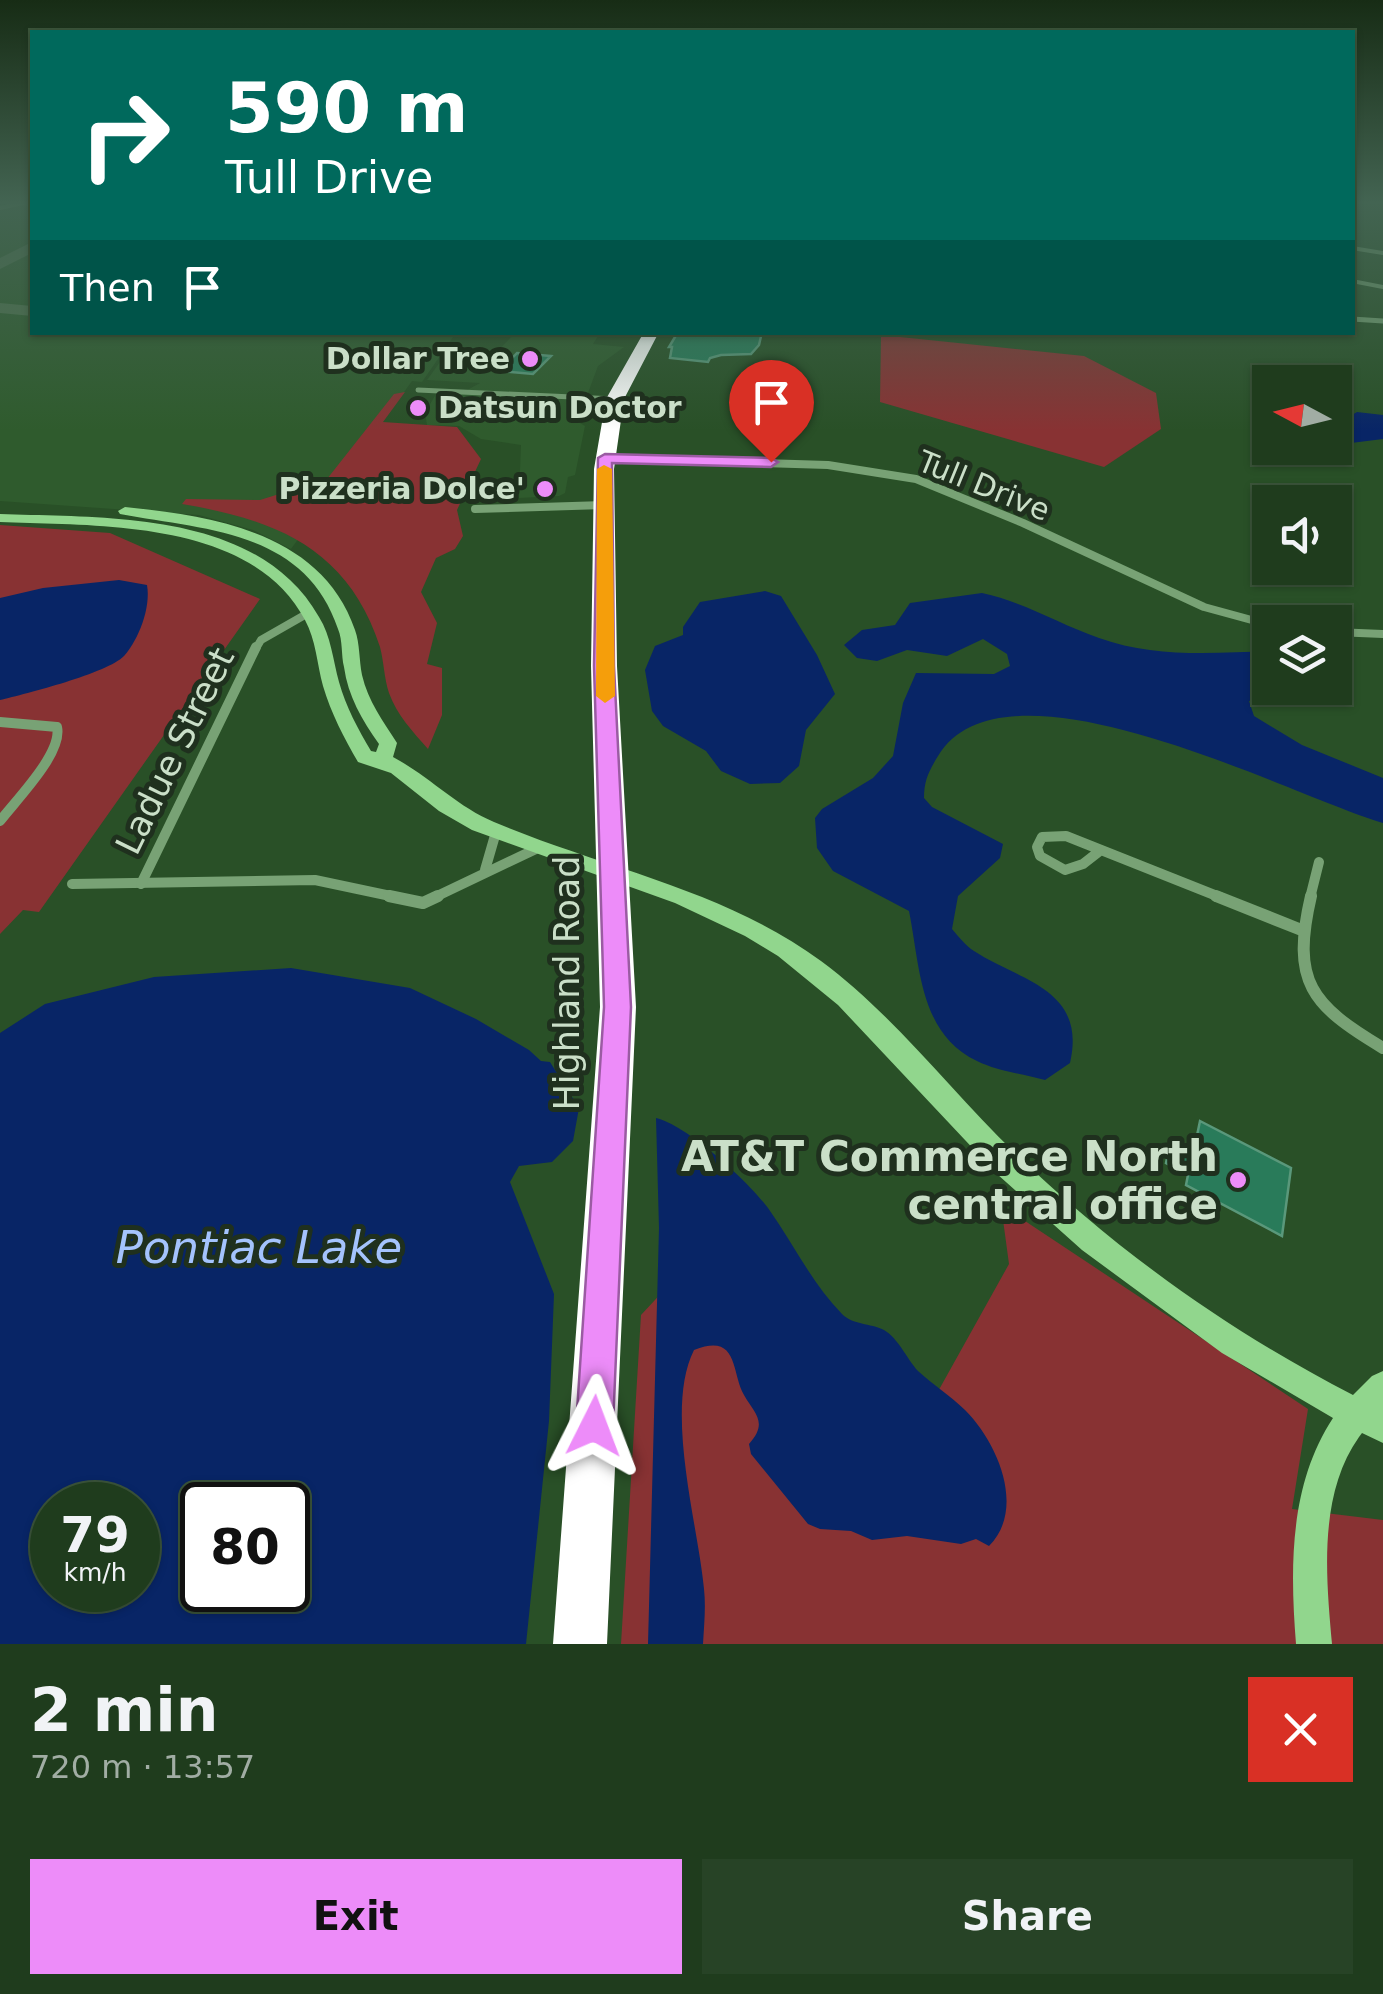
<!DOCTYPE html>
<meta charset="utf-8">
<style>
:root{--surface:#1f3c1d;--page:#274326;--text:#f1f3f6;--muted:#a1ada4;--line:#3c563b;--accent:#ed8cf9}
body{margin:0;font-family:"DejaVu Sans",sans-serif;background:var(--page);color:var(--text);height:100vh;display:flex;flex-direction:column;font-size:38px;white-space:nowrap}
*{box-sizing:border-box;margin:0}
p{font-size:32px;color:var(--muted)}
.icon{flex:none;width:55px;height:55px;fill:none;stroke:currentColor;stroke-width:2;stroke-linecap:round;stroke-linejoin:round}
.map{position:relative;height:1644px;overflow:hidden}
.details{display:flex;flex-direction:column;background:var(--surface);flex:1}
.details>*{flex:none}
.banner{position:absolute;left:30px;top:30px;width:1325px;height:305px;border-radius:0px;box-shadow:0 2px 8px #0004,0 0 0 2px var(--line);background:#00695c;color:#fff;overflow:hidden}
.needle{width:65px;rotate:277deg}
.buttons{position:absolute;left:1252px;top:365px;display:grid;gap:20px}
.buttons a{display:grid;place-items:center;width:100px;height:100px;border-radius:0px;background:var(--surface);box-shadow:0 2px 8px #0004,0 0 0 2px var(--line);font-size:50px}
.speed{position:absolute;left:30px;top:1482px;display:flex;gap:20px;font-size:50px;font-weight:700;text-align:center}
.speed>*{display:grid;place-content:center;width:130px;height:130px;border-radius:50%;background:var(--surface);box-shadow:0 2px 8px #0004,0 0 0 2px var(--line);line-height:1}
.speed small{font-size:25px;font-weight:400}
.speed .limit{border:5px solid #111;border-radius:15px;background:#fff;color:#111}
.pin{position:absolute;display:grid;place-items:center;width:85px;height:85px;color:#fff;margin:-102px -42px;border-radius:50% 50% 50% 0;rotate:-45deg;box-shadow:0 0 10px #0007}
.pin .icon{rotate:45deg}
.me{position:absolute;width:110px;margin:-55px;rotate:3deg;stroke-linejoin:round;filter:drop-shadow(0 0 8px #0008)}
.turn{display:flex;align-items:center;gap:35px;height:210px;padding:0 30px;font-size:45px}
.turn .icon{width:130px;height:130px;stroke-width:2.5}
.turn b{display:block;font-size:70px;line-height:85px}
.then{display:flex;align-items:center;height:95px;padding:0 30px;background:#0003;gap:20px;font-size:38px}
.round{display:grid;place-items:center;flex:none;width:105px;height:105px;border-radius:0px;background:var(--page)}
.summary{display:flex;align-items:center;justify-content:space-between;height:170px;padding:0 30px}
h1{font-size:60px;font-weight:700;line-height:75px}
.cta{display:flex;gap:20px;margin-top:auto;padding:20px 30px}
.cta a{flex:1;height:115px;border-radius:0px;background:var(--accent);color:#111;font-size:40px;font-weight:700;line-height:115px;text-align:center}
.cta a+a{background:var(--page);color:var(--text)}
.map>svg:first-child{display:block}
.built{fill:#2f5b2d}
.green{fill:#883233}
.water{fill:#082566;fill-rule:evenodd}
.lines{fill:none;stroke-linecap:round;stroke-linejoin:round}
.taxiway{fill:#50724e;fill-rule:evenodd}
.building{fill:#297b5a;stroke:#5a987b;stroke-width:2.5}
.street-far4{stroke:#78a275;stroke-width:4}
.street-far3{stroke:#78a275;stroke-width:5}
.street-far2{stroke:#78a275;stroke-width:8}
.street-far1{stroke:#78a275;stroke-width:10}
.street{stroke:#78a275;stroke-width:12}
.secondary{fill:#91d68d;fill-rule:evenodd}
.highway{fill:#fff;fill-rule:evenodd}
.route{fill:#ed8cf9;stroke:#9a5ba2;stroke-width:2.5}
.slow{fill:#f59e0b}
.poi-dot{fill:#ed8cf9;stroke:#1f301e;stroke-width:4}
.labels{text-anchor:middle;stroke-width:10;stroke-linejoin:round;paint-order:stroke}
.far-poi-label{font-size:30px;font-weight:bold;fill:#cadfc8;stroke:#1f301e;text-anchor:end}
.far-street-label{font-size:30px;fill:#cadfc8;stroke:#1f301e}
.street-label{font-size:35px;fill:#cadfc8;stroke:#1f301e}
.near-poi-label{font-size:42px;font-weight:bold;fill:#cadfc8;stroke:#1f301e;text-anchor:end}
.near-water-label{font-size:45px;font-style:italic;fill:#a4c3fd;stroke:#1f301e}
</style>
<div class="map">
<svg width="1383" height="1644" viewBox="0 0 1383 1644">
<rect width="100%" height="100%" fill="#295027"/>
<g class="built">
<polygon points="11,201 32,201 32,332 456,333 422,382 412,381 291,549 253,530 199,515 0,501 0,203"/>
<polygon points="515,333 600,333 593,344 624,347 598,366 585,401 567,415 585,426 575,475 568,477 565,493 559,496 519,498 521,445 481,439 459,426 427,425 425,413 436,394 460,394 480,383 427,380 440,362 485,364"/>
</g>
<g class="green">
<polygon points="881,335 1084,356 1156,393 1161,429 1104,467 880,402"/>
<path d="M405,392L383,422L457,427L481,459L457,510L463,536L455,549L436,558L421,592L437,623L427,664L442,668V715L428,749C413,732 397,715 389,693C384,678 384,662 380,647C348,549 277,520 182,504L186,499L260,500L327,479L394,394Z"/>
<polygon points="0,525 110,533 260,599 39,912 23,910 0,934"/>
<polygon points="1001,1205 1308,1409 1292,1509 1383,1520 1383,1644 621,1644 641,1315 668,1286 729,1352 738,1369 931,1404 1009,1264"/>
</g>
<g class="water">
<polygon points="1357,412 1383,415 1383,439 1335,445 1335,426 1352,421 1352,415"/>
<path d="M119,580L147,585C151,607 139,639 124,656C108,673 25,694 0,700V598L43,588Z"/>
<polygon points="765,591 781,596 817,655 835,694 806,730 799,766 780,783 750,784 721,771 706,751 663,726 652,711 645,670 655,646 683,635 683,627 700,602"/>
<path d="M982,593C1024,602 1059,624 1099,638C1154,658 1213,653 1270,651V688H1303L1249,701L1254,716L1302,745L1383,778V823C1291,796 1005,645 938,756C929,771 924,780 924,798L932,807L1003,844L1000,858L958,896L952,929C958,936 966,946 974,951C1020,981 1087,989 1070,1063L1045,1080C1023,1074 997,1071 977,1061C919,1034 920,965 909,911L833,871L817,848L815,818L822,809L873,778L893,756L903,703L916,673L994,674L1010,666L1007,654L983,639L947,656L907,650L877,661L857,658L844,645L862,630L895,625L910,603Z"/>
<path d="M291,968L410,988L476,1019L529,1050L541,1061L550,1062L579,1108L573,1141L552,1162L519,1166L510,1182L554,1294L549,1421L526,1644H0V1033L45,1004L154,977ZM138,1505V1590H52V1505ZM288,1505V1590H202V1505Z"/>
<path d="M656,1118C687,1125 749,1182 768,1208C793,1243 811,1282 842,1314C853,1325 870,1323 884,1330C898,1338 907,1359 918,1371C933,1385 951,1396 965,1410C998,1443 1026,1509 989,1546L976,1539L961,1544L907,1536L872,1540L851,1531L820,1529L808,1524L751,1454L749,1444C769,1422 754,1413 744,1395C731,1372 739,1332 694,1350C664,1410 698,1524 704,1589C706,1607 704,1626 703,1644H648L659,1228Z"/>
</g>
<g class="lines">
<g class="taxiway">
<polygon points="32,242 32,253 0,269 0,258"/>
<polygon points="0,303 32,306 32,316 0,313"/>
</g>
</g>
<g class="building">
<polygon points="678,332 762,332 759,345 751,354 721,355 710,358 708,362 670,358 672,347 669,347"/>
<polygon points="517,353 551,356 533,374 500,371"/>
<polygon points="1200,1121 1291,1168 1282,1236 1186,1185 1188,1175 1166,1163 1171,1139 1194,1150"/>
</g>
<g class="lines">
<g class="street-far4">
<polyline points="0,208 32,201"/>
<polyline points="1352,248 1383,253"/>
<polyline points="1352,281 1383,287"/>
</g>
<g class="street-far3">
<polyline points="1352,319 1383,321"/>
<polyline points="418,390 615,399"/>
<polyline points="605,458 652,459"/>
</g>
<g class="street-far2">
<polyline points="605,458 828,465 916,479 1023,523 1204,607 1270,625"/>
<polyline points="475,509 604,505"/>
<polyline points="1335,632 1383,634"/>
<polyline points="255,650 261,640 310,612"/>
</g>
<g class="street-far1">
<path d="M0,722L57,727C63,753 16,800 0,821"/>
<polyline points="1101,850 1083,864 1065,870 1040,856 1037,847 1042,837 1066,836 1222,898"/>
<polyline points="485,870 496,832"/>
<polyline points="72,884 315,880 400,898"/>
<polyline points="141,884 256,647"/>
<polyline points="433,898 538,848"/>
<polyline points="1310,898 1319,862"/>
</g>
<g class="street">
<polyline points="389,896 423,903 438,896"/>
<polyline points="1216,896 1304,931"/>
<path d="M1311,896C1291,982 1311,1005 1383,1048"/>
</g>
<path class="secondary" d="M125,507C214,516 322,533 355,630C360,644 359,660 362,675C368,701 383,721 397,743L393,757C429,776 456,806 494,822C605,869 723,889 821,961C894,1015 950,1090 1015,1153C1114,1249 1230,1332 1353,1395L1372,1376L1383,1371V1443L1362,1433L1359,1437C1318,1495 1326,1577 1332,1644H1296C1290,1568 1289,1485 1333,1418L1222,1353L1082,1250L997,1174L838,1005L778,956L745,936L675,903L472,830L439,811L391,773L358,762C344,738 331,713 323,686C317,664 316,640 305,620C252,519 97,526 0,522V514C106,518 258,510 319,617C331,636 333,660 339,682C346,707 358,729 371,751L376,752L379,744C362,720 348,696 344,667C341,655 343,641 338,629C305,530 205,530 120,514L118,511Z"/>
<polygon class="highway" points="644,332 659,332 624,399 614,469 617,666 636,1007 607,1644 553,1644 600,1007 591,666 594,469 606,399"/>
</g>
<linearGradient id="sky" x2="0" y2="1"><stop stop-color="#172c15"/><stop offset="0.47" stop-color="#436452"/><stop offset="1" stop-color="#436452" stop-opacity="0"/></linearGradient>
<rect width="1383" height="431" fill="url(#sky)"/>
<polygon class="route" points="605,454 771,458 778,462 771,467 612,463 614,666 631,1007 613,1426 607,1439 594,1445 581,1439 576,1426 604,1007 594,666 598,458"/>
<polygon class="slow" points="604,465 612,469 615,696 605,703 596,696 597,469"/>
<g class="poi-dot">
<circle cx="530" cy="359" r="10"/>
<circle cx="418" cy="408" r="10"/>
<circle cx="545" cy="489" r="10"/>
<circle cx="1238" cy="1180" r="10"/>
</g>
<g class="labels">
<g class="far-poi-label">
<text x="510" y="369">Dollar Tree</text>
<text x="438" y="418" text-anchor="start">Datsun Doctor</text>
<text x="525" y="499">Pizzeria Dolce'</text>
</g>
<g class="far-street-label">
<text transform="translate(984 486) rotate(22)" y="10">Tull Drive</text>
</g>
<g class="street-label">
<text transform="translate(175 751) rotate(-64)" y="12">Ladue Street</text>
<text transform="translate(567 983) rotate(-90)" y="12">Highland Road</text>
</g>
<g class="near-poi-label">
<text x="1218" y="1171">AT&amp;T Commerce North<tspan x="1218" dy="48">central office</tspan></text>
</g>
<g class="near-water-label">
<text x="259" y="1263">Pontiac Lake</text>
</g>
</g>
</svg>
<div class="buttons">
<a><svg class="needle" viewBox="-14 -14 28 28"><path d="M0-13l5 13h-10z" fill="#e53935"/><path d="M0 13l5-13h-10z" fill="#a1ada4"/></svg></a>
<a><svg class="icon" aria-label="sound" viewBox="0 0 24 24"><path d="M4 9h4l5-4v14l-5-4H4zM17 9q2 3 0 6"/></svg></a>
<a><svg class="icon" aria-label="layers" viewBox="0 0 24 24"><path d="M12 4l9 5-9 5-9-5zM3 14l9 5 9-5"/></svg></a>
</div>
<div class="speed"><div>79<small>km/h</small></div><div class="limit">80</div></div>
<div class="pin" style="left:771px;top:462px;background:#d93025"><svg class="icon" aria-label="arrive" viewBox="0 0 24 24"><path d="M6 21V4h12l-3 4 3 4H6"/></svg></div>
<svg class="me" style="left:594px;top:1426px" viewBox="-20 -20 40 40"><path d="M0-17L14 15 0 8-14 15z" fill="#ed8cf9" stroke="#fff" stroke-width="4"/></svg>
<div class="banner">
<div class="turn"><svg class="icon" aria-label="right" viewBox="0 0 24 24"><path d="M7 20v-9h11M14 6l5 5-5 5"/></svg><div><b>590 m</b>Tull Drive</div></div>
<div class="then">Then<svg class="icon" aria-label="arrive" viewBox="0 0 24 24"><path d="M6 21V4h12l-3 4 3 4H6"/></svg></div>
</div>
</div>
<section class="details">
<div class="summary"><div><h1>2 min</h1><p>720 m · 13:57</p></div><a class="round" style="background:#d93025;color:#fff"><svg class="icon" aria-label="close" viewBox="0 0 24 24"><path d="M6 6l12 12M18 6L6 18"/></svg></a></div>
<div class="cta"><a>Exit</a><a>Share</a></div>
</section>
